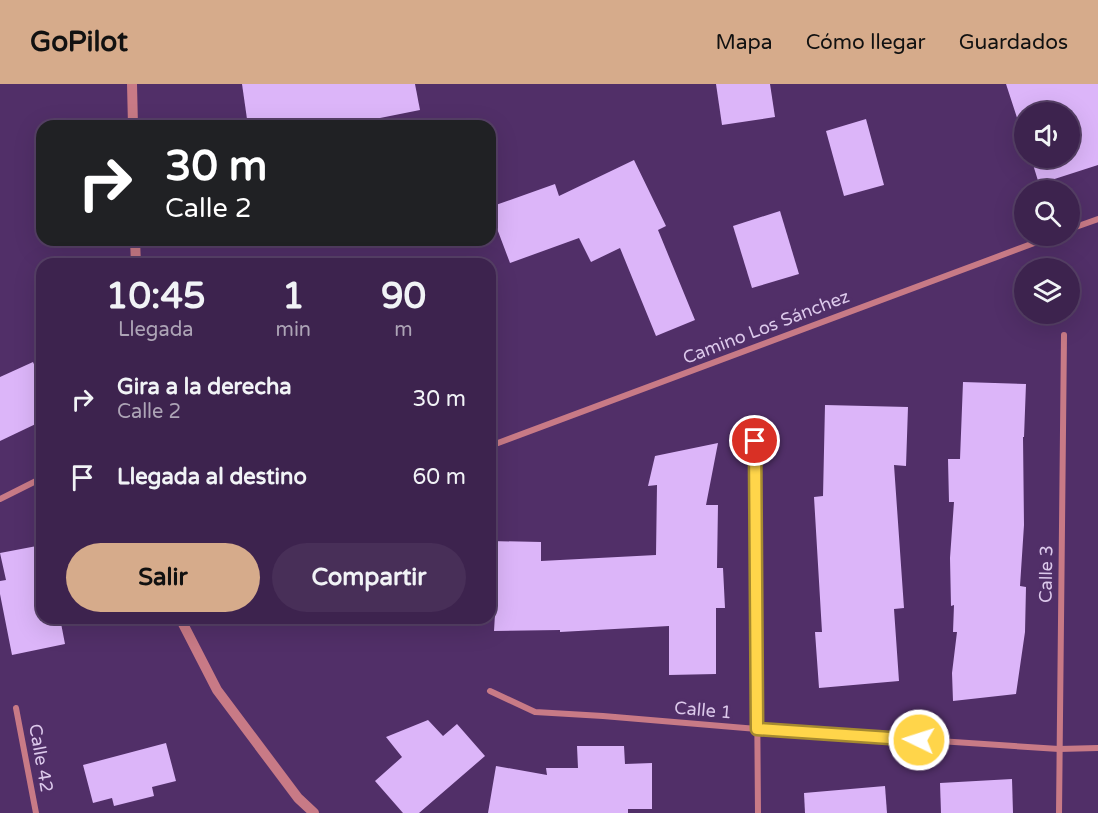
<!DOCTYPE html>
<html lang="es">
<meta charset="utf-8">
<style>
:root{--surface:#3d234e;--page:#482f58;--text:#f1f3f6;--muted:#ada4b6;--line:#564066;--accent:#d6ab8b}
body{margin:0;font-family:"Varela Round",sans-serif;background:var(--page);color:var(--text);height:100vh;display:flex;flex-direction:column;font-size:22px;white-space:nowrap}
*{box-sizing:border-box;margin:0}
p{font-size:20px;color:var(--muted)}
.icon{flex:none;width:33px;height:33px;fill:none;stroke:currentColor;stroke-width:2;stroke-linecap:round;stroke-linejoin:round}
.map{position:relative;flex:1;overflow:hidden}
.sheet{position:absolute;left:36px;top:174px;width:460px;height:366px;display:flex;flex-direction:column;background:var(--surface);border-radius:18px;box-shadow:0 6px 24px #0002,0 0 0 2px var(--line)}
.sheet>*{flex:none}
.banner{position:absolute;left:36px;top:36px;width:460px;height:126px;border-radius:18px;box-shadow:0 6px 24px #0002,0 0 0 2px var(--line);background:#202124;color:#fff;overflow:hidden}
.fabs{position:absolute;left:1014px;top:18px;display:grid;gap:12px}
.fabs a{display:grid;place-items:center;width:66px;height:66px;border-radius:50%;background:var(--surface);box-shadow:0 6px 24px #0002,0 0 0 2px var(--line);font-size:30px}
.pin{position:absolute;display:grid;place-items:center;width:51px;height:51px;color:#fff;margin:-26px;border:3px solid #fff;border-radius:50%;box-shadow:0 2px 6px #0007}
.me{position:absolute;width:66px;margin:-33px;rotate:274deg;stroke-linejoin:round;filter:drop-shadow(0 0 4px #0008)}
.turn{display:flex;align-items:center;gap:21px;height:126px;padding:0 30px;font-size:27px}
.turn .icon{width:78px;height:78px;stroke-width:2.5}
.turn b{display:block;font-size:42px;line-height:51px}
.eta{display:flex;justify-content:space-evenly;align-items:center;height:102px;text-align:center}
.eta b{font-size:36px;font-weight:800;line-height:42px}
.action{display:flex;gap:12px;margin-top:auto;padding:12px 30px}
.action a{flex:1;height:69px;border-radius:36px;background:var(--accent);color:#111;font-size:24px;font-weight:800;line-height:69px;text-align:center}
.action a+a{background:var(--page);color:var(--text)}
ul{padding:0;list-style:none}
li{display:flex;align-items:center;gap:18px;height:78px;padding:0 30px}
li div{flex:1}
li b{display:block;font-size:22px}
li em{font-style:normal}
header{display:flex;align-items:center;gap:36px;box-sizing:border-box;height:84px;padding:0 30px;background:var(--accent);color:#111}
header strong{font-size:28px}
nav{display:flex;gap:33px;margin-inline-start:auto;font-size:21px}
.map>svg:first-child{display:block}
.building{fill:#dcb5f9}
.lines{fill:none;stroke-linecap:round;stroke-linejoin:round}
.minor{stroke:#c87a86;stroke-width:6}
.tertiary{stroke:#c87a86;stroke-width:10}
.route-casing{stroke:#a68a30;stroke-width:15}
.route{stroke:#ffd54a;stroke-width:10}
.labels{text-anchor:middle;stroke-width:6;stroke-linejoin:round;paint-order:stroke}
.street-label{font-size:18px;fill:#dcc9eb;stroke:#512f68}
</style>
<header>
<strong>GoPilot</strong>
<nav><a>Mapa</a><a>Cómo llegar</a><a>Guardados</a></nav>
</header>
<div class="map">
<svg width="1098" height="729" viewBox="0 0 1098 729">
<rect width="100%" height="100%" fill="#512f68"/>
<g class="building">
<polygon points="242,0 415,0 420,26 340,42 248,42"/>
<polygon points="716,0 770,0 775,33 722,41"/>
<polygon points="1006,0 1098,0 1098,81 1039,100 1031,74 1070,74 1070,28 1024,28 1024,55"/>
<polygon points="866,35 884,101 844,112 826,47"/>
<polygon points="634,76 666,142 658,146 695,236 656,252 620,164 591,178 579,154 510,179 490,126 490,123 555,100 559,112"/>
<polygon points="780,127 799,190 752,204 733,142"/>
<polygon points="33,278 42,298 42,337 0,357 0,293"/>
<polygon points="963,298 1026,300 1024,353 1023,353 1024,441 1020,502 1026,503 1025,548 1016,610 953,617 952,589 957,548 953,548 954,521 951,522 950,474 954,418 949,418 948,375 960,375"/>
<polygon points="825,321 908,323 906,382 894,381 904,524 894,525 899,597 819,604 815,548 822,548 814,413 823,412"/>
<polygon points="718,359 706,421 718,421 717,484 723,484 725,524 716,524 716,590 669,591 669,542 560,548 560,546 494,547 495,530 490,530 490,457 541,458 541,477 656,471 657,401 648,402 655,372"/>
<polygon points="42,461 42,534 60,534 65,560 12,571 0,510 0,497 6,496 0,469"/>
<polygon points="428,636 443,652 457,640 485,672 419,729 403,729 375,697 402,673 386,653"/>
<polygon points="166,659 176,697 152,703 154,712 114,722 112,714 93,719 83,681"/>
<polygon points="577,662 624,662 625,680 652,679 652,725 628,725 628,729 488,729 496,682 547,691 546,684 578,684"/>
<polygon points="1012,695 1013,729 941,729 940,699"/>
<polygon points="885,702 887,729 805,729 804,709"/>
</g>
<g class="lines">
<g class="minor">
<polyline points="1070,145 1098,135"/>
<polyline points="755,357 758,729"/>
<polyline points="490,362 1053,152"/>
<polyline points="0,415 42,394"/>
<polyline points="490,607 535,628 603,632 757,645 1059,665 1098,664"/>
<polyline points="16,624 36,729"/>
<polyline points="1059,729 1064,251"/>
</g>
<g class="tertiary">
<polyline points="132,0 133,42"/>
<polyline points="135,156 136,180"/>
<polyline points="180,534 217,606 298,714 314,729"/>
</g>
</g>
<g class="lines">
<g class="route-casing">
<polyline id="route" points="755,357 757,645 919,656"/>
</g>
<use href="#route" class="route"/>
</g>
<g class="labels">
<g class="street-label">
<text transform="translate(766 243) rotate(-21)" y="6">Camino Los Sánchez</text>
<text transform="translate(1046 490) rotate(-89)" y="6">Calle 3</text>
<text transform="translate(703 626) rotate(5)" y="6">Calle 1</text>
<text transform="translate(41 674) rotate(80)" y="6">Calle 42</text>
</g>
</g>
</svg>
<div class="fabs">
<a><svg class="icon" aria-label="sound" viewBox="0 0 24 24"><path d="M4 9h4l5-4v14l-5-4H4zM17 9q2 3 0 6"/></svg></a>
<a><svg class="icon" aria-label="search" viewBox="0 0 24 24"><circle cx="10" cy="10" r="6"/><path d="M15 15l6 6"/></svg></a>
<a><svg class="icon" aria-label="layers" viewBox="0 0 24 24"><path d="M12 4l9 5-9 5-9-5zM3 14l9 5 9-5"/></svg></a>
</div>
<div class="pin" style="left:755px;top:357px;background:#d93025"><svg class="icon" aria-label="arrive" viewBox="0 0 24 24"><path d="M6 21V4h12l-3 4 3 4H6"/></svg></div>
<svg class="me" style="left:919px;top:656px" viewBox="-20 -20 40 40"><circle r="17" fill="#ffd54a" stroke="#fff" stroke-width="3"/><path d="M0-11L8 9 0 5-8 9z" fill="#fff"/></svg>
<div class="banner">
<div class="turn"><svg class="icon" aria-label="right" viewBox="0 0 24 24"><path d="M7 20v-9h11M14 6l5 5-5 5"/></svg><div><b>30 m</b>Calle 2</div></div>
</div>
<section class="sheet">
<div class="eta">
<div><b>10:45</b><p>Llegada</p></div>
<div><b>1</b><p>min</p></div>
<div><b>90</b><p>m</p></div>
</div>
<ul>
<li><svg class="icon" aria-label="right" viewBox="0 0 24 24"><path d="M7 20v-9h11M14 6l5 5-5 5"/></svg><div><b>Gira a la derecha</b><p>Calle 2</p></div><em>30 m</em></li>
<li><svg class="icon" aria-label="arrive" viewBox="0 0 24 24"><path d="M6 21V4h12l-3 4 3 4H6"/></svg><div><b>Llegada al destino</b></div><em>60 m</em></li>
</ul>
<div class="action"><a>Salir</a><a>Compartir</a></div>
</section>
</div>
